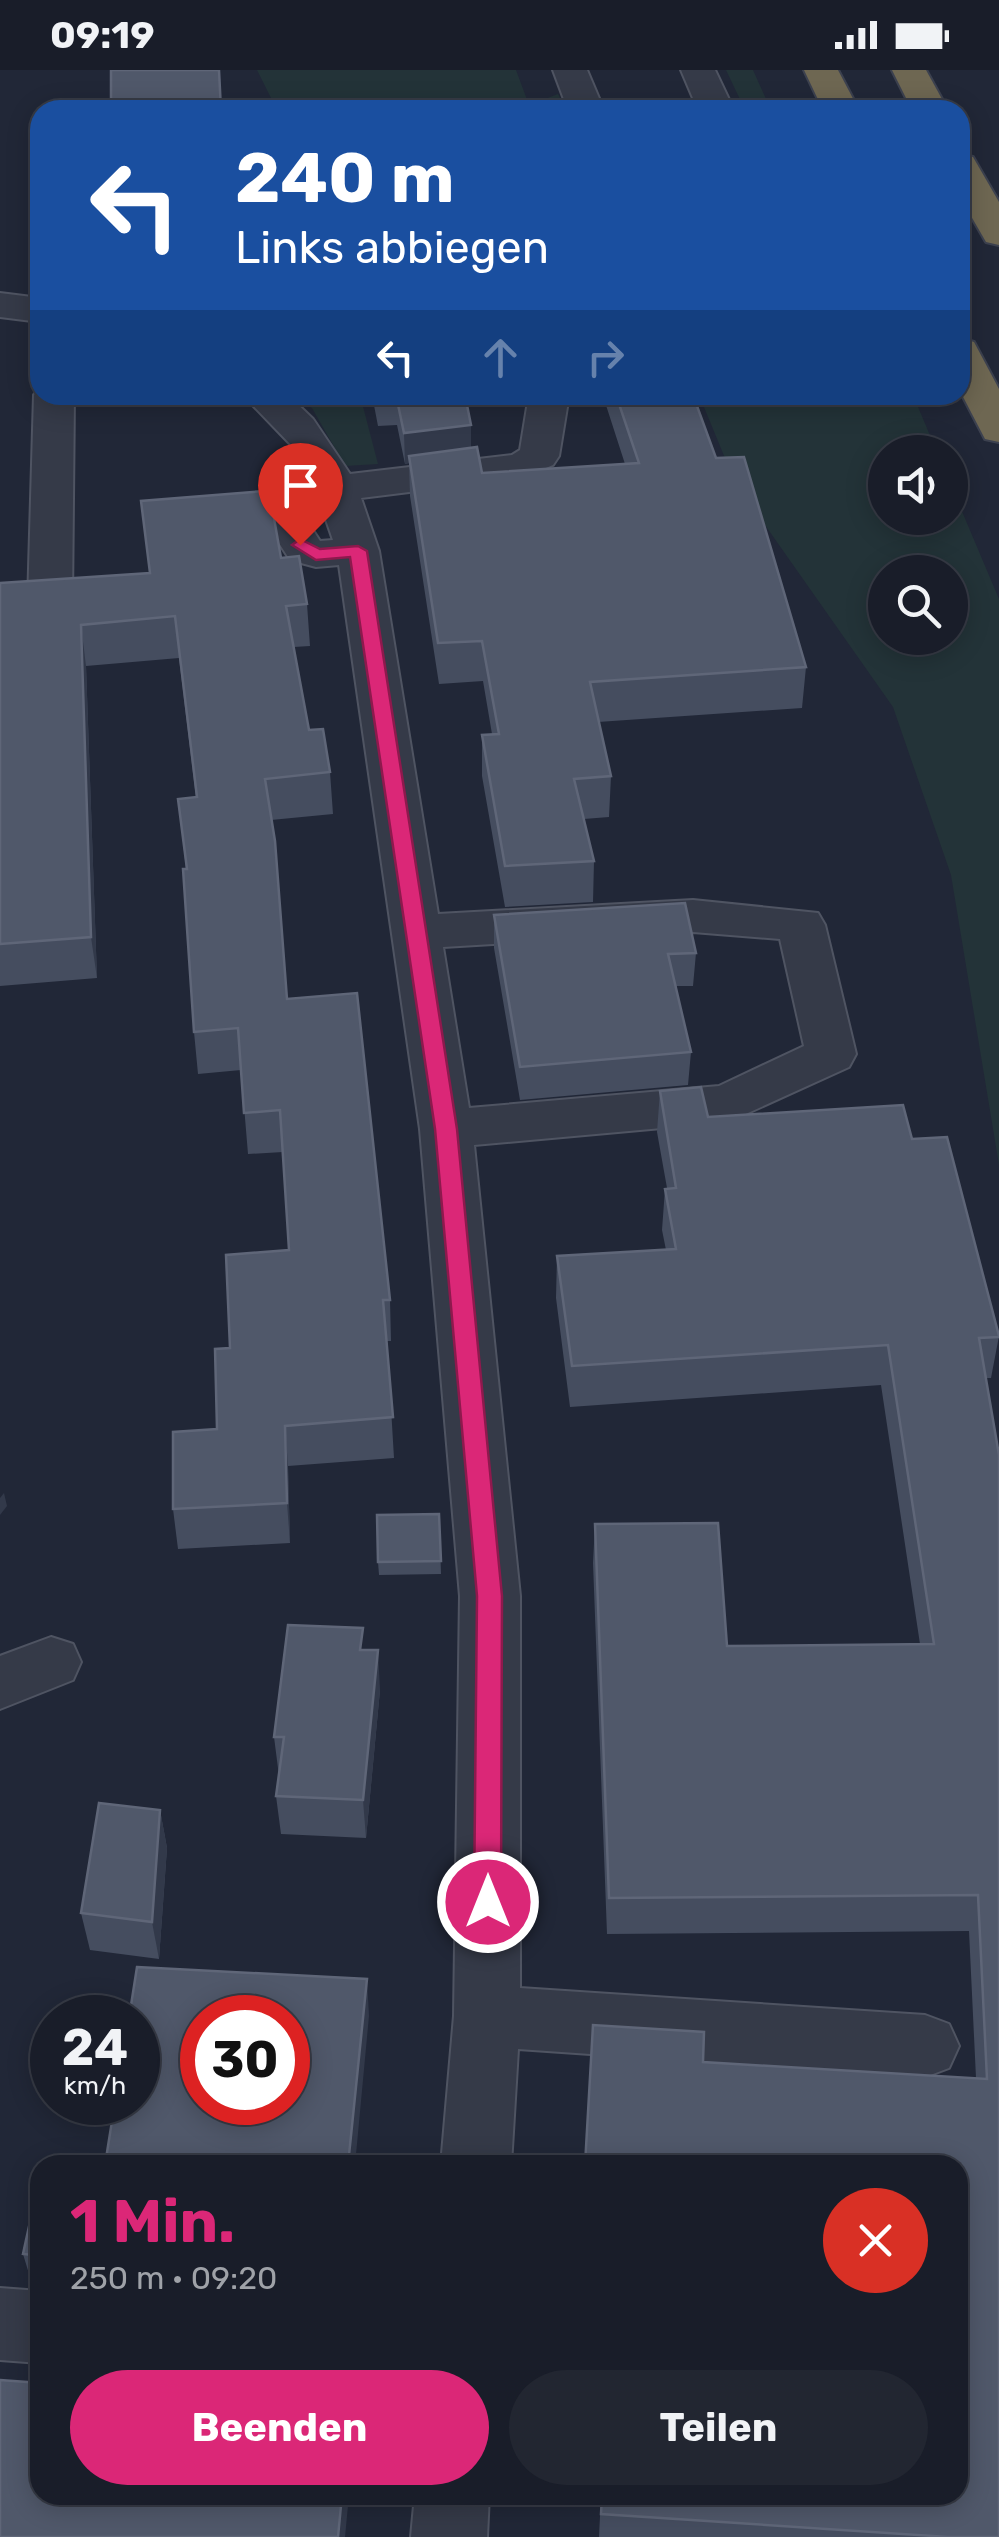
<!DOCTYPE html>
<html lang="de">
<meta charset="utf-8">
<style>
:root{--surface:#191d29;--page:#222631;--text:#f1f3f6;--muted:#9fa2a8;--line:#373b46;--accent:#db2777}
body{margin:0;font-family:Rubik,sans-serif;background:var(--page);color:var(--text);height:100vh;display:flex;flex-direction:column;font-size:38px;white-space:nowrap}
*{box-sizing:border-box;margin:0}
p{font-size:32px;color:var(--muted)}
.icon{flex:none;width:55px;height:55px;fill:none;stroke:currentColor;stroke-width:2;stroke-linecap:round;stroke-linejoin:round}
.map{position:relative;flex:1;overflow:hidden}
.details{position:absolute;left:30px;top:2085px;width:938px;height:350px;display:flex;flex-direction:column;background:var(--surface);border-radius:30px;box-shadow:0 5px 25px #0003,0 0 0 2px var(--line)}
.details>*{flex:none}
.guide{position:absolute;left:30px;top:30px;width:940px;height:305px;border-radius:30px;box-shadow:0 5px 25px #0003,0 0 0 2px var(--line);background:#1a4fa0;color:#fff;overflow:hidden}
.tools{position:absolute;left:868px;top:365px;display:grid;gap:20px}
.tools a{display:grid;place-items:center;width:100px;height:100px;border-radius:50%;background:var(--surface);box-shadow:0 5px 25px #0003,0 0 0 2px var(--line);font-size:50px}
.speed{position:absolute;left:30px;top:1925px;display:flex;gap:20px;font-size:50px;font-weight:700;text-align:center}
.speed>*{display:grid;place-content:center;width:130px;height:130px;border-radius:50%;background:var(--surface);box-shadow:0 5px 25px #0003,0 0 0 2px var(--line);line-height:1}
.speed small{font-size:25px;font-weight:400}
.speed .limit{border:15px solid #d22;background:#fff;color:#111}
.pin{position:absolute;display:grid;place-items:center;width:85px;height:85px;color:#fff;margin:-102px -42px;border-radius:50% 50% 50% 0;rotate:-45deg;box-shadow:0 0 10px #0007}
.pin .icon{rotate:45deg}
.me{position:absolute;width:110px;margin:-55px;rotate:0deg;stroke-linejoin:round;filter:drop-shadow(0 0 8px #0008)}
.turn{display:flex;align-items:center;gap:35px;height:210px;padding:0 40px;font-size:45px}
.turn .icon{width:130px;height:130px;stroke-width:2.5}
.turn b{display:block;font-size:70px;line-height:85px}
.lanes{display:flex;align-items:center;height:95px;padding:0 40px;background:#0003;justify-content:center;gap:50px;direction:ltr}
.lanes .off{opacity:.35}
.round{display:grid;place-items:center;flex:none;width:105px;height:105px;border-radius:52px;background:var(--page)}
.headline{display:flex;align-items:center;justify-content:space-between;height:170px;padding:0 40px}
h1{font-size:60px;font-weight:700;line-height:75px;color:var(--accent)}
.cta{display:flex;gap:20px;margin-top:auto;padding:20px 40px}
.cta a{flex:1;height:115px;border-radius:60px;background:var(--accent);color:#fff;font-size:40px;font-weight:700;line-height:115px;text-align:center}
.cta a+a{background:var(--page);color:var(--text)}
.status{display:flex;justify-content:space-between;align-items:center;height:70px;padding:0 50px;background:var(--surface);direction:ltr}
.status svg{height:28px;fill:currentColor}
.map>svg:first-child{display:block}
.green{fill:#233338;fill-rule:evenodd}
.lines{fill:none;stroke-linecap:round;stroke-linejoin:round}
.minor-casing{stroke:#4f5462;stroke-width:4}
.highway-casing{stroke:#3c414f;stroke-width:4}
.minor{fill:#353a48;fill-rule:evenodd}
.highway{fill:#6e6752;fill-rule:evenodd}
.wall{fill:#454d5f}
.shaded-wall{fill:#32394a}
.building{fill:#50586a;stroke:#5f6678;stroke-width:2.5;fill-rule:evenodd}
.route{fill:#db2777;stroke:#8e194d;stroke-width:2.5}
</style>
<div class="status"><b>09:19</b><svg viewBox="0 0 49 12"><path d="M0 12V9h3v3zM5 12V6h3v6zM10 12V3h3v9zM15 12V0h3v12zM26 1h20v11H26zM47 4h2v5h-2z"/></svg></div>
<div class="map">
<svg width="999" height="2467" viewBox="0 0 999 2467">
<rect width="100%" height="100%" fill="#212737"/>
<g class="green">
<polygon points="257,0 516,0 529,35 558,24 567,40 277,40"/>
<polygon points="726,0 753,0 771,40 745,40"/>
<polygon points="290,325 360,325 378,394 345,396 312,338"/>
<path d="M699,325H913L937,382H885V448H950V413L999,529V1095L951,805L893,637L758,445L741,427ZM885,502H950V568H885Z"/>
</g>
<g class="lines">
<g class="minor-casing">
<g id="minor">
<polygon points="553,0 587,0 604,40 568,40"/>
<polygon points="681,0 715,0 734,40 698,40"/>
<polygon points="0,223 40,228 40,252 0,247"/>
<polygon points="40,317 40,325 74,325 72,533 65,542 50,546 35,542 28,533 34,325"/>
<path d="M243,325H288L313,349L350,404L512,385L520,380L529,325H569L559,386L553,395L522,408L361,428L379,481L438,844L693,830L818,843L825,855L856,984L849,997L728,1052L474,1075L520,1526V1918L925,1945L949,1954L959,1976L949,1998L925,2007L518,1979L511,2095H441L454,1946L460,1526L420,1059L339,495L316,497L290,490L257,439L263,430L278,426L293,430L320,471L333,470L314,415L295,379ZM693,862L780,869L804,976L719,1016L469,1038L443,877Z"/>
<polygon points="51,1567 73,1574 81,1592 73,1610 0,1639 0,1586"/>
<polygon points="0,2218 40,2221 40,2293 0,2290"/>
<polygon points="415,2425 489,2425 487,2467 411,2467"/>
</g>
</g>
<g class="highway-casing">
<g id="highway">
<polygon points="804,0 838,0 859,40 823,40"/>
<polygon points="892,0 926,0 948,40 912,40"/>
<polygon points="960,84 973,87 999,132 999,175 986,172 960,127"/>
<polygon points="960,268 974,272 999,319 999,372 985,369 960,321"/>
</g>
</g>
<use href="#minor" class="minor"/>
<use href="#highway" class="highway"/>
</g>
<g class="wall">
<polygon points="372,325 465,325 471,378 482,403 625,394 604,329 604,325 693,325 716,388 806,597 802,638 598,652 611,706 609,747 584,749 594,791 593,832 505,837 482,706 482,665 492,664 483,611 439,614 410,426 409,393 405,394 397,355 378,356"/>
<polygon points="281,488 307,534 310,576 294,577 309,660 330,702 333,744 271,750 287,929 390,1230 391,1271 387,1271 394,1388 288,1396 290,1473 178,1479 173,1439 217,1359 230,1278 289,1180 283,1082 248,1084 241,1000 198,1004 194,962 186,799 178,729 196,728 179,588 86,596 97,908 0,916 0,513 149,503"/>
<polygon points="494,845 696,883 693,916 675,916 691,982 688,1015 520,1030 494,878"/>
<polygon points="660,1021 708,1047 912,1069 999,1266 991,1308 986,1308 999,2467 599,2467 601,2425 958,2425 958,2095 703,1992 976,2008 969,1861 607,1864 593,1493 595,1454 727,1576 920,1574 881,1315 570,1337 556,1228 557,1186 666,1180 662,1160 665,1119 667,1118 657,1062"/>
<polygon points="439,1444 441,1504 379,1505 378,1492"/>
<polygon points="364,1580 380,1620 366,1768 281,1764 276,1726 279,1706 274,1667"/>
<polygon points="160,1740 167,1778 159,1889 90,1880 81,1843"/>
<polygon points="40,2106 40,2223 38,2218 33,2217 23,2184"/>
</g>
<g class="shaded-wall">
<polygon points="471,355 471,386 409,386 409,393 405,394 404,363"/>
<polygon points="81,555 86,596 97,908 91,867"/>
<polygon points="285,1356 288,1396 290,1473 287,1433"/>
<polygon points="4,1423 7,1436 0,1445 0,1428"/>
<polygon points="378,1580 380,1620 366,1768 363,1730"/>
<polygon points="160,1740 167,1778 159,1889 152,1852"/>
<polygon points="367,1909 369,1946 355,2095 348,2095"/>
<polygon points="342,2425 349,2425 345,2467 338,2467"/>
</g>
<g class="building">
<polygon points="111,0 219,0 221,40 111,40"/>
<polygon points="396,325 465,325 471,355 404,363"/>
<polygon points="616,325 693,325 716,388 744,387 806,597 590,612 611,706 574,709 594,791 505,796 482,665 499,664 482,571 438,573 409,386 477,377 482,403 639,393"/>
<polygon points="264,421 271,431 281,488 299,486 307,534 286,536 309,660 323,659 330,702 265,709 275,771 287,929 357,923 390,1230 383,1230 393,1347 285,1356 287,1433 173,1439 173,1362 217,1359 215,1279 230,1278 226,1185 289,1180 280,1040 244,1043 238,958 194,962 183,799 187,799 178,729 197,727 175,546 81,555 91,867 0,874 0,513 150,503 141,431"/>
<polygon points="685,833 696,883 668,884 691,982 520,997 494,845"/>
<polygon points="701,1017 708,1047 903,1035 912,1069 947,1067 999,1266 999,1267 979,1268 999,1385 999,2467 948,2467 601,2444 602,2425 958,2425 958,2095 585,2095 593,1955 704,1962 703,1992 987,2009 978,1825 609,1828 595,1454 718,1453 727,1576 934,1574 888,1275 572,1296 557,1186 676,1179 665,1119 676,1118 660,1021"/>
<polygon points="439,1444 441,1491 378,1492 377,1445"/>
<polygon points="288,1555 363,1558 360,1580 378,1580 363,1730 276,1726 284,1667 274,1667"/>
<polygon points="99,1733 160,1740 152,1852 81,1843"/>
<path d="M137,1897L367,1909L348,2095H105L115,2032H138V1948H129ZM202,1948H288V2032H202Z"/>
<polygon points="40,2106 40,2204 34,2203 33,2185 23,2184"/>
<polygon points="0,2310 40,2313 40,2425 342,2425 338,2467 0,2467"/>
</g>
<polygon class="route" points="300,469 320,479 358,476 367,481 457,1059 502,1526 501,1832 497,1840 488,1843 478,1840 474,1832 477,1526 435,1059 350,487 316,490 292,475"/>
</svg>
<div class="tools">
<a><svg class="icon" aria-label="sound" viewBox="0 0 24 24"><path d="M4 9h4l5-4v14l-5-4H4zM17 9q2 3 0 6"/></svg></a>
<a><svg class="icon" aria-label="search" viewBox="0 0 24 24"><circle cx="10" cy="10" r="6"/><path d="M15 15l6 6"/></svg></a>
</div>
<div class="speed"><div>24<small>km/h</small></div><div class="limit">30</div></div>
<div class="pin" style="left:300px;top:475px;background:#d93025"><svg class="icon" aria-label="arrive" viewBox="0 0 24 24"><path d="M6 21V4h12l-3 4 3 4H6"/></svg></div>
<svg class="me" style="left:488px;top:1832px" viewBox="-20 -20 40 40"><circle r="17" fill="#db2777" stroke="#fff" stroke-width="3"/><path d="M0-11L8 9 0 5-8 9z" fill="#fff"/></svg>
<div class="guide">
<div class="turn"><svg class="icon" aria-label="left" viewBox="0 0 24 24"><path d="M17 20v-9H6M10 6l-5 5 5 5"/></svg><div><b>240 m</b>Links abbiegen</div></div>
<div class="lanes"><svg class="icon" aria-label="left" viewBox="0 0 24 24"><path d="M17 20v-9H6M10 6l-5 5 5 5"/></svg><svg class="icon off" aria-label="ahead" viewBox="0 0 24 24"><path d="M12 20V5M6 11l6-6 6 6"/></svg><svg class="icon off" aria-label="right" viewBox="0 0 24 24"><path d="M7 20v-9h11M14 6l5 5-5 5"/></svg></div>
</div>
<section class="details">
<div class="headline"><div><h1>1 Min.</h1><p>250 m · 09:20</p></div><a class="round" style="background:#d93025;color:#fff"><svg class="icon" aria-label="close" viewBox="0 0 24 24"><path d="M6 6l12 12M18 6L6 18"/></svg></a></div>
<div class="cta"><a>Beenden</a><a>Teilen</a></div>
</section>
</div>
